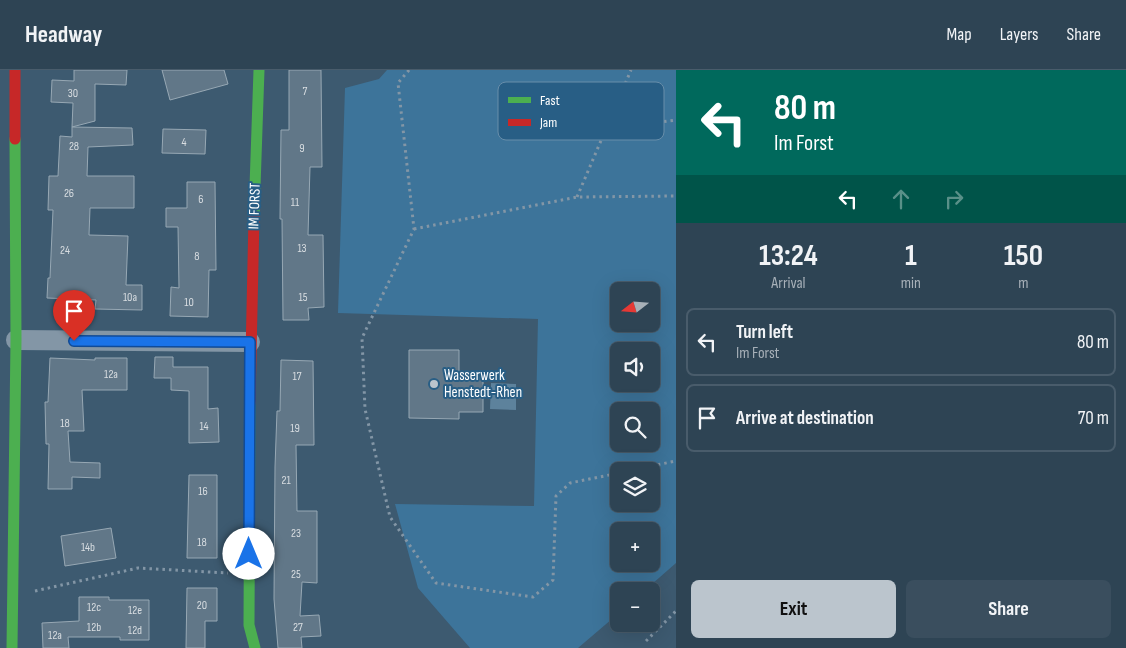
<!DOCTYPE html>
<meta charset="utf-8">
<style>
:root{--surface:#2e4454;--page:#3a4e5e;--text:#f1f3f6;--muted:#a7b0b8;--line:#495c6b;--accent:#bbc5cd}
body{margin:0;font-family:"Sofia Sans Condensed",sans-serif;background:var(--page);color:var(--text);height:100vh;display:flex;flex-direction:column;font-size:19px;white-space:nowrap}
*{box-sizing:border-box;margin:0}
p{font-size:16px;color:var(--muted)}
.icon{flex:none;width:28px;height:28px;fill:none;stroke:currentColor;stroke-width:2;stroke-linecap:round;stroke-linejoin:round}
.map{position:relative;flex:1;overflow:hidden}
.side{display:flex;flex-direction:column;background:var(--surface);width:450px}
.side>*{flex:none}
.hud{background:#00695c;color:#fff;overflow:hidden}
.needle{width:32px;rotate:253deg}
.tools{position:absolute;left:610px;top:212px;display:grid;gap:10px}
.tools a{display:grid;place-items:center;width:50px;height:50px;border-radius:8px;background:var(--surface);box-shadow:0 5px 20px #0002,0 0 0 1px var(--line);font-size:25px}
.pin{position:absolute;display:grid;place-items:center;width:42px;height:42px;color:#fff;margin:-51px -21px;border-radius:50% 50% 50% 0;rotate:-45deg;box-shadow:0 0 5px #0007}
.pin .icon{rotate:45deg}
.me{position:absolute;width:55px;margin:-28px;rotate:0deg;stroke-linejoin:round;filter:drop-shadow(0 0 4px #0008)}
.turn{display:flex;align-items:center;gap:18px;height:105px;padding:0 15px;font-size:22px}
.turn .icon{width:65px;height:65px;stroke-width:2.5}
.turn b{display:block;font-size:35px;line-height:42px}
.lanes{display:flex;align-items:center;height:48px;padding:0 15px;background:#0003;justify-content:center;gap:25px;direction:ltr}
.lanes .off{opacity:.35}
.eta{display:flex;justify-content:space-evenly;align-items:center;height:85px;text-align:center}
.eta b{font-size:30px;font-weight:700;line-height:35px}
.primary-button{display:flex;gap:10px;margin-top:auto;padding:10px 15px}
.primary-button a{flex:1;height:58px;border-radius:8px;background:var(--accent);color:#111;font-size:20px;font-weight:700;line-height:58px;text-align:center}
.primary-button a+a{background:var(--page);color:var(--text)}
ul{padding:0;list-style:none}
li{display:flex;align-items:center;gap:15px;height:68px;margin:0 10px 8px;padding:0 5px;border:2px solid var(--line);border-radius:8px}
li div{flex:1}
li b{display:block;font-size:19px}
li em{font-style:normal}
header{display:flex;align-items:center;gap:30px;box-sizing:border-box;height:70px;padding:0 25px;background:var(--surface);border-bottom:1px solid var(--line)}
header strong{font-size:24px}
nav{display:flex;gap:28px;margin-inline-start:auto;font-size:18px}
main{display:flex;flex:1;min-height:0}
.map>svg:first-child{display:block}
.green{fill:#3d749a;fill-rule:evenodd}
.water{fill:#5d829c}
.building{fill:#617788;stroke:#97a8b4}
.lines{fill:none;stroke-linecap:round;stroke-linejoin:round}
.path{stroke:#8396a6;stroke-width:3;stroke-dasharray:2.5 4;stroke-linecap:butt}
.street{stroke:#8396a6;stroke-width:20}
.fast{stroke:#4caf50;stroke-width:11}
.jam{stroke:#c62828;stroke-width:11}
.route-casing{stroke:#114b97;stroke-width:12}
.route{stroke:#1a73e8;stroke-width:9}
.poi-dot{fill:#bbc5cd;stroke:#285e85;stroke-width:2}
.labels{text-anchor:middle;stroke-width:4;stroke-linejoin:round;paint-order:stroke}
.number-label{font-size:12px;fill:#d8dde1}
.street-label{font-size:15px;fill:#fff;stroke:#285e85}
.poi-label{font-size:15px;fill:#fff;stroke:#285e85;text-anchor:start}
.key{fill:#285e85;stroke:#688eaa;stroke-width:1}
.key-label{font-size:14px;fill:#fff}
</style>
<header>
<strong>Headway</strong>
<nav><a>Map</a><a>Layers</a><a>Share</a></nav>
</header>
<main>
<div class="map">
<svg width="676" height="578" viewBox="0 0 676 578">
<rect width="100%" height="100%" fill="#3d5a70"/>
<path class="green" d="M387,0H676V493L644,521H619V543L578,578H470L418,518L395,434L534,436L538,249L338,243L345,18L379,9ZM619,221H651V254H619ZM619,281H651V314H619ZM619,341H651V374H619ZM619,401H651V434H619ZM619,461H651V494H619Z"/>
<polygon class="water" points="491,313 516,314 516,340 490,339"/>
<g class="building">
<polygon points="74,0 127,0 126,15 95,14 95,51 72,57 73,33 51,32 52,10 74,11"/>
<polygon points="162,0 224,0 228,14 170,30"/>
<polygon points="289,0 321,0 322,97 310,97 308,165 323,165 324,237 308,238 309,250 283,250 282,149 280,149 281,60 289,60"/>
<polygon points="72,57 132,58 133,75 88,77 87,106 134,106 134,138 90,138 89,165 128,166 126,215 142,215 142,240 95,239 96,230 47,228 48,208 50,208 53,140 48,140 49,106 58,106 60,66 72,67"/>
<polygon points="163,59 206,60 205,84 162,83"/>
<polygon points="187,112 215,112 216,200 209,200 208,247 170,246 171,217 179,218 178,157 166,157 166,138 187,138"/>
<polygon points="409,280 459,280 459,302 483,302 483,342 459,342 459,349 409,348"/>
<polygon points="155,287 173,287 173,297 208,297 208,339 218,338 219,372 189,373 189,321 171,320 171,308 154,308"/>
<polygon points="50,288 95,290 95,288 127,288 127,320 82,320 84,361 68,361 70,392 100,393 100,408 72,407 72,419 48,419 49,374 46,374 45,332 48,332"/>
<polygon points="281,290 313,291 314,375 296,375 297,441 317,441 317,513 302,512 300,546 319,545 321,566 301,567 302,578 278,578 274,529 275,397 277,341 280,341"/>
<polygon points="189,405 217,405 217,488 187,488"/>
<polygon points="111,458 116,488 65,496 61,466"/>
<polygon points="187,518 217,518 217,551 205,551 205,578 186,578"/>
<polygon points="79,527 109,527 109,530 149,530 149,570 120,570 120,567 68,567 69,578 43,578 42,553 79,551"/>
</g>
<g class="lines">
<g class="path">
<polyline points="409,0 398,13 414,159 362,268 365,339 390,447 436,513 533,527 553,510 556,426 570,413 619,403"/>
<polyline points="606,59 676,50"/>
<polyline points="577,127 631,0"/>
<polyline points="414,159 577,127 676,126"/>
<polyline points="626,401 676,391"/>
<polyline points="35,521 138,498 228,503"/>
<polyline points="646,571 676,541"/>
</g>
<polyline class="street" points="16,270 250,272"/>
<g class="fast">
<polyline points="254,146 259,0"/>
<polyline points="250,333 249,555 255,578"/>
<polyline points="12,578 16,270 15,69"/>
</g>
<g class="jam">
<polyline points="15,0 15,69"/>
<polyline points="250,333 254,146"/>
</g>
</g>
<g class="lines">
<g class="route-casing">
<polyline id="route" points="74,271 250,272 249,484"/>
</g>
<use href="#route" class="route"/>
</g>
<circle class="poi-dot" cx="434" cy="314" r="5"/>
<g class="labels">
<g class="number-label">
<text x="305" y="25">7</text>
<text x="73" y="27">30</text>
<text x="184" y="76">4</text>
<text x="74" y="80">28</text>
<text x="302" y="82">9</text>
<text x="69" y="127">26</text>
<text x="201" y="133">6</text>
<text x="295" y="136">11</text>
<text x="302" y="182">13</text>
<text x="65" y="184">24</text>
<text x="197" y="190">8</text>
<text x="130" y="231">10a</text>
<text x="303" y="231">15</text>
<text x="189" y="236">10</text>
<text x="111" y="308">12a</text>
<text x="297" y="310">17</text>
<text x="65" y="357">18</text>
<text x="204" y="360">14</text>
<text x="295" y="362">19</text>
<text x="286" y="414">21</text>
<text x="203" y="425">16</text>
<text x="296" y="467">23</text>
<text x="202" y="476">18</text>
<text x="88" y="481">14b</text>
<text x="296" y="508">25</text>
<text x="202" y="539">20</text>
<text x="94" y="541">12c</text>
<text x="135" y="544">12e</text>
<text x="94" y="561">12b</text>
<text x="298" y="561">27</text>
<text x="135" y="564">12d</text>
<text x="55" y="569">12a</text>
</g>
<g class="street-label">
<text transform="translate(254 136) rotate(-88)" y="5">IM FORST</text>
</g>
<g class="poi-label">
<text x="444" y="310">Wasserwerk<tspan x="444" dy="17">Henstedt-Rhen</tspan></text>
</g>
</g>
<rect x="498" y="12" width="166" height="58" rx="8" class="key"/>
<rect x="508" y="27" width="23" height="6" fill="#4caf50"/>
<rect x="508" y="49" width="23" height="7" fill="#c62828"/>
<g class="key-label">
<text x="540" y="35">Fast</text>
<text x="540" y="57">Jam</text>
</g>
</svg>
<div class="tools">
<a><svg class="needle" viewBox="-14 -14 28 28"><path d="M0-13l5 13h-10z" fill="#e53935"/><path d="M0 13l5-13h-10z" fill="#a7b0b8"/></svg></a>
<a><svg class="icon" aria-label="sound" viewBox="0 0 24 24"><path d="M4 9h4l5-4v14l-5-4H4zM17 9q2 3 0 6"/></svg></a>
<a><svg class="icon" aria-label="search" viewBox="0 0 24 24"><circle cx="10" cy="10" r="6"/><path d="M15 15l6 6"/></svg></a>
<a><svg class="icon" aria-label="layers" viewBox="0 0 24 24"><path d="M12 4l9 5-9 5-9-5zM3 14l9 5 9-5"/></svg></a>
<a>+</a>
<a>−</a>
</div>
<div class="pin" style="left:74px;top:271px;background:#d93025"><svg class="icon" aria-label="arrive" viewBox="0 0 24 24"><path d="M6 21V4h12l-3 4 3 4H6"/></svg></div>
<svg class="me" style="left:249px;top:484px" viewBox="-20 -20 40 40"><circle r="19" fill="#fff"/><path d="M0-13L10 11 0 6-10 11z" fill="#1a73e8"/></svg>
</div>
<section class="side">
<div class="hud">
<div class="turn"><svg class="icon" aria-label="left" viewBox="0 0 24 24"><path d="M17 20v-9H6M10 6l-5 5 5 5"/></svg><div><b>80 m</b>Im Forst</div></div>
<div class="lanes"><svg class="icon" aria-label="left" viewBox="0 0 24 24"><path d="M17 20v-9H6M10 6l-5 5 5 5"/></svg><svg class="icon off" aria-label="ahead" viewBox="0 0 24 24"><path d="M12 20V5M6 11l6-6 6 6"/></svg><svg class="icon off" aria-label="right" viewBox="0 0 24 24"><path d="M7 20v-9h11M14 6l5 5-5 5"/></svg></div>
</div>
<div class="eta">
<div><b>13:24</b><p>Arrival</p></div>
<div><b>1</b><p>min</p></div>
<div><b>150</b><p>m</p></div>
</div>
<ul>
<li><svg class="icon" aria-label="left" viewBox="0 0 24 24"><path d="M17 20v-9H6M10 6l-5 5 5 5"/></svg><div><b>Turn left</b><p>Im Forst</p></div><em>80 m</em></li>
<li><svg class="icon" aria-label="arrive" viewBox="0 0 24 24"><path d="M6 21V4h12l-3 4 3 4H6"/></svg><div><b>Arrive at destination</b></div><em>70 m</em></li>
</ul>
<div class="primary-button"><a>Exit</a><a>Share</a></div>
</section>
</main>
